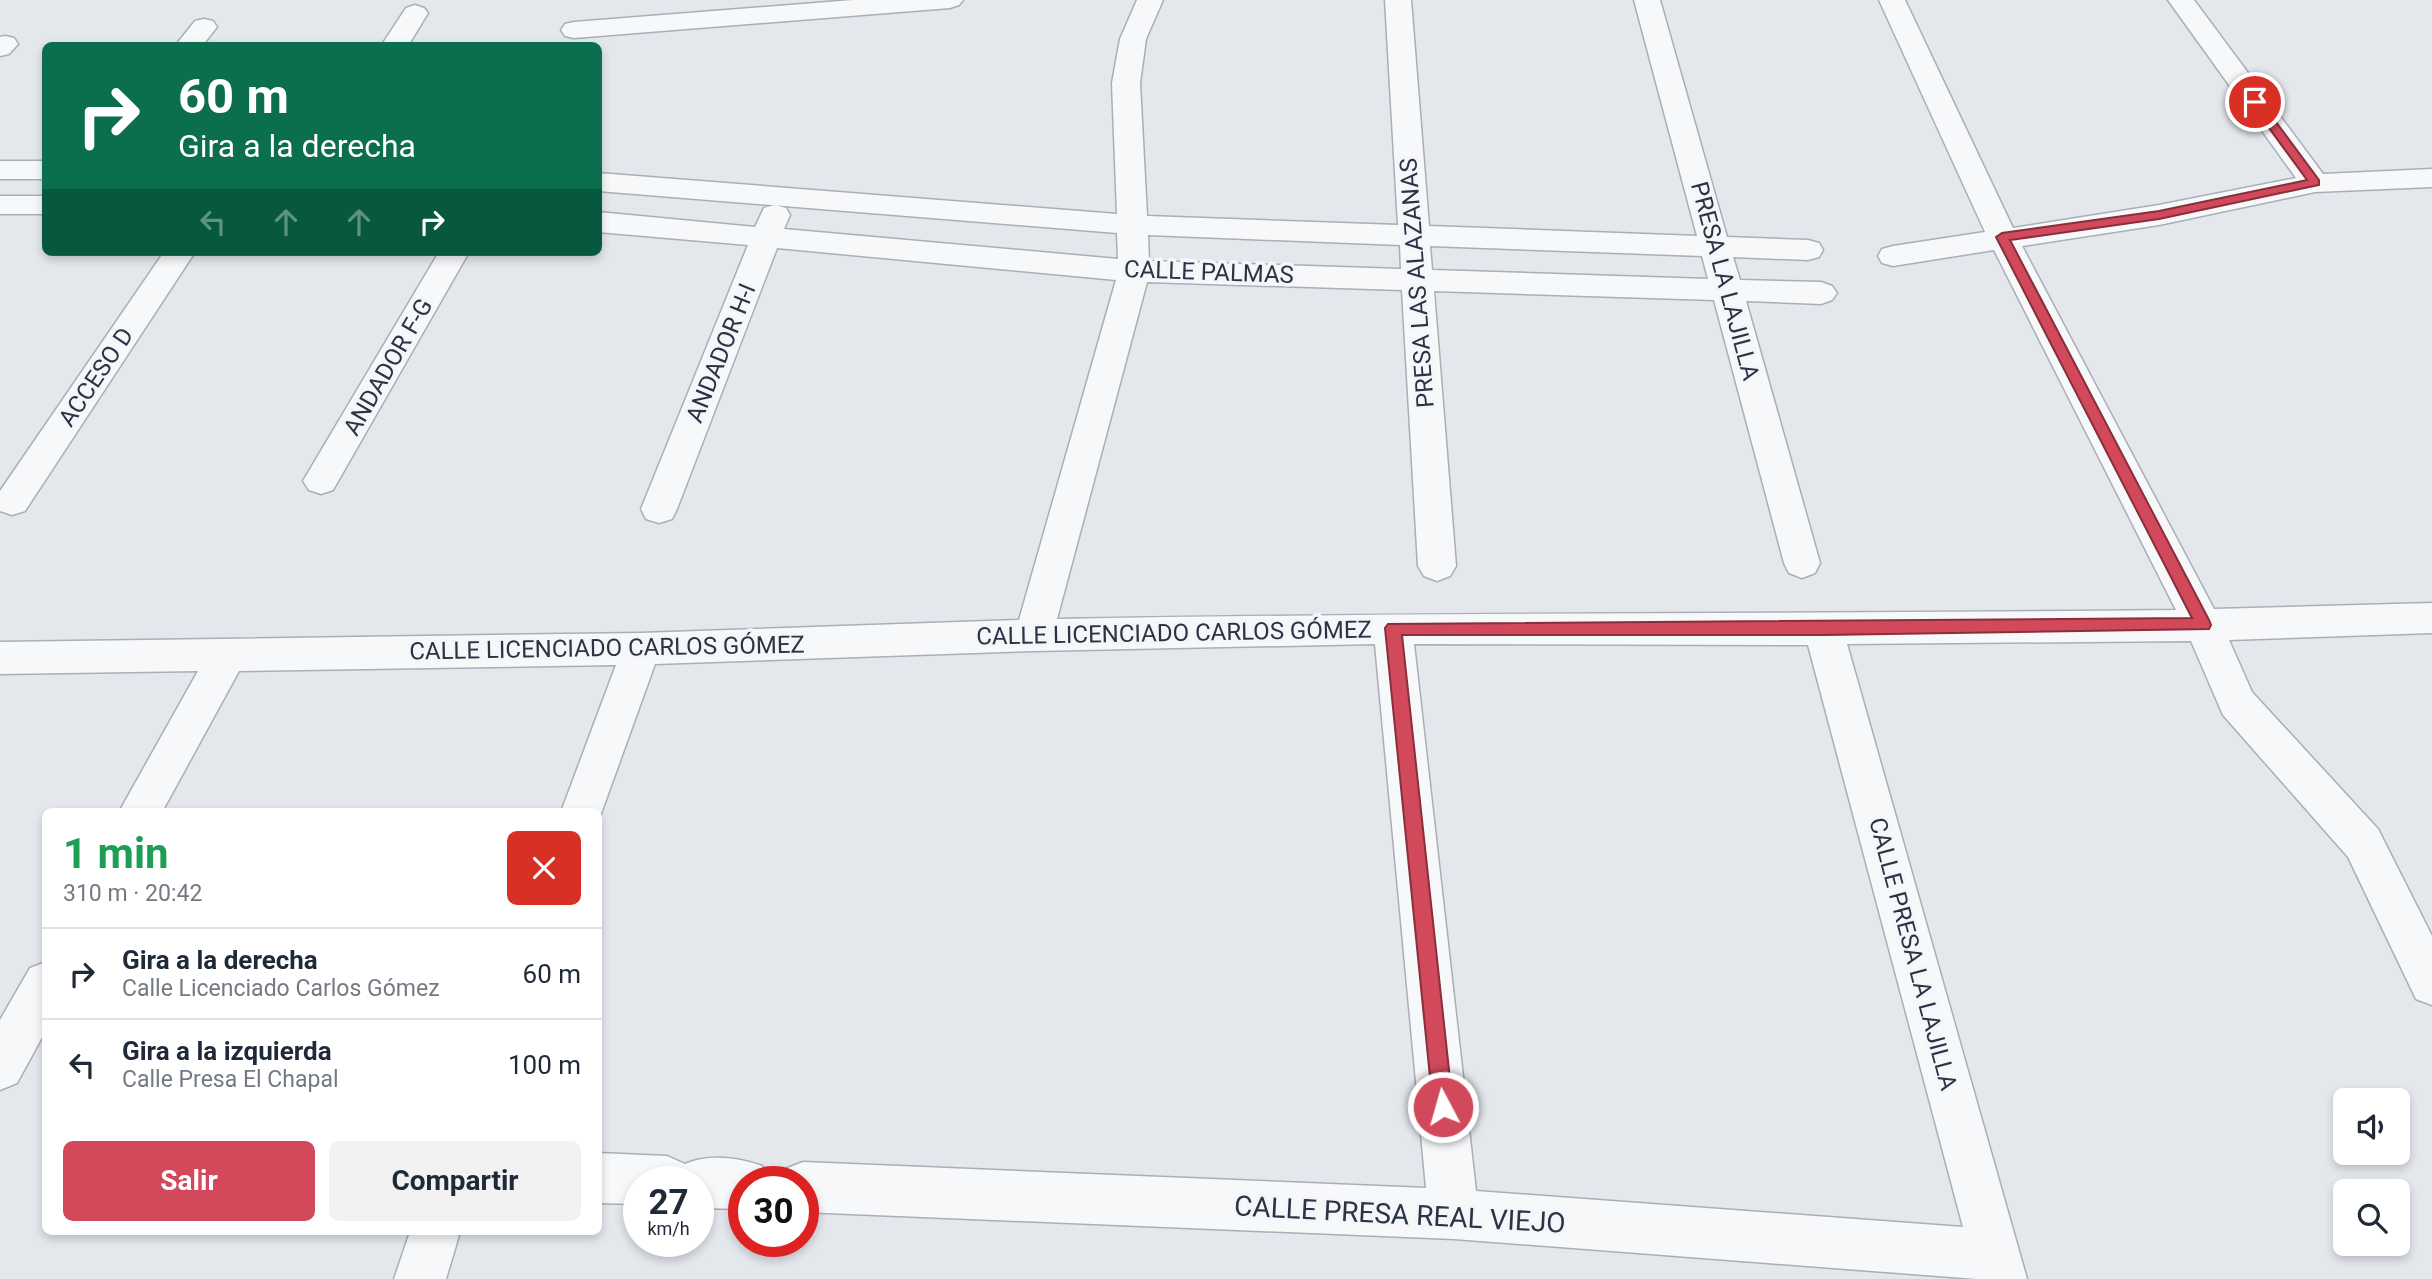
<!DOCTYPE html>
<html lang="es">
<meta charset="utf-8">
<style>
:root{--surface:#fff;--page:#f2f2f3;--text:#1f2937;--muted:#747a83;--line:#e0e1e3;--accent:#d1495b}
body{margin:0;font-family:Roboto,sans-serif;background:var(--page);color:var(--text);height:100vh;display:flex;flex-direction:column;font-size:26px;white-space:nowrap}
*{box-sizing:border-box;margin:0}
p{font-size:23px;color:var(--muted)}
.icon{flex:none;width:38px;height:38px;fill:none;stroke:currentColor;stroke-width:2;stroke-linecap:round;stroke-linejoin:round}
.map{position:relative;flex:1;overflow:hidden}
.details{position:absolute;left:42px;top:808px;width:560px;height:427px;display:flex;flex-direction:column;background:var(--surface);border-radius:10px;box-shadow:0 4px 10px #0003}
.details>*{flex:none}
.guide{position:absolute;left:42px;top:42px;width:560px;height:214px;border-radius:10px;box-shadow:0 4px 10px #0003;background:#0b6e4f;color:#fff;overflow:hidden}
.buttons{position:absolute;left:2333px;top:1088px;display:grid;gap:14px}
.buttons a{display:grid;place-items:center;width:77px;height:77px;border-radius:10px;background:var(--surface);box-shadow:0 4px 10px #0003;font-size:35px}
.speed{position:absolute;left:623px;top:1166px;display:flex;gap:14px;font-size:35px;font-weight:700;text-align:center}
.speed>*{display:grid;place-content:center;width:91px;height:91px;border-radius:50%;background:var(--surface);box-shadow:0 4px 10px #0003;line-height:1}
.speed small{font-size:18px;font-weight:400}
.speed .limit{border:10px solid #d22;background:#fff;color:#111}
.pin{position:absolute;display:grid;place-items:center;width:60px;height:60px;color:#fff;margin:-30px;border:4px solid #fff;border-radius:50%;box-shadow:0 2px 7px #0007}
.me{position:absolute;width:77px;margin:-38px;rotate:354deg;stroke-linejoin:round;filter:drop-shadow(0 0 5px #0008)}
.turn{display:flex;align-items:center;gap:24px;height:147px;padding:0 21px;font-size:32px}
.turn .icon{width:91px;height:91px;stroke-width:2.5}
.turn b{display:block;font-size:49px;line-height:60px}
.lanes{display:flex;align-items:center;height:66px;padding:0 21px;background:#0003;justify-content:center;gap:35px;direction:ltr}
.lanes .off{opacity:.35}
.round{display:grid;place-items:center;flex:none;width:74px;height:74px;border-radius:10px;background:var(--page)}
.overview{display:flex;align-items:center;justify-content:space-between;height:119px;padding:0 21px}
h1{font-size:42px;font-weight:700;line-height:52px;color:#1e9e55}
.action{display:flex;gap:14px;margin-top:auto;padding:14px 21px}
.action a{flex:1;height:80px;border-radius:10px;background:var(--accent);color:#fff;font-size:28px;font-weight:700;line-height:80px;text-align:center}
.action a+a{background:var(--page);color:var(--text)}
ul{padding:0;list-style:none}
li{display:flex;align-items:center;gap:21px;height:91px;padding:0 21px;border-top:2px solid var(--line)}
li div{flex:1}
li b{display:block;font-size:26px}
li em{font-style:normal}
.map>svg:first-child{display:block}
.lines{fill:none;stroke-linecap:round;stroke-linejoin:round}
.minor-casing{stroke:#a9aeb7;stroke-width:3}
.minor{fill:#f7f8fa;fill-rule:evenodd}
.route{fill:#d1495b;stroke:#882f3b;stroke-width:2}
.labels{text-anchor:middle;stroke-width:7;stroke-linejoin:round;paint-order:stroke}
.street-label{font-size:24px;fill:#2b3445;stroke:#f4f6f9}
.near-street-label{font-size:28px;fill:#2b3445;stroke:#f4f6f9}
</style>
<div class="map">
<svg width="2432" height="1279" viewBox="0 0 2432 1279">
<rect width="100%" height="100%" fill="#e4e7ec"/>
<g class="lines">
<g class="minor-casing">
<g id="minor">
<polygon points="853,0 963,0 959,5 950,8 574,38 565,36 561,30 565,24 574,22"/>
<path d="M1137,0H1163L1146,39L1140,83L1147,216L1398,225L1385,0H1411L1429,226L1697,236L1634,0H1660L1727,237L1808,240L1819,243L1823,250L1819,257L1808,260L1733,257L1740,280L1821,282L1832,286L1837,293L1832,300L1821,304L1746,301L1820,563L1815,573L1802,578L1789,573L1784,563L1714,300L1434,291L1456,566L1450,576L1437,581L1424,576L1418,566L1402,290L1147,282L1057,619C1430,612 1803,614 2176,610L1994,250L1893,266L1882,263L1878,256L1882,249L1893,246L1985,232L1879,0H1905L2013,228L2159,205L2296,178L2168,0H2194L2323,174L2432,169V187L2315,192L2159,225L2022,246L2214,609L2432,603V633L2229,640L2252,692L2378,829L2432,936V1005L2416,999L2348,857L2223,715L2191,641L1847,644L2027,1279H1977L1454,1239L803,1212V1181H781L785,1169L803,1162L1426,1188L1375,644L1034,651L655,664L598,822V812H561L616,665L239,671L162,812H119L198,671L0,674V642L641,633L1019,620L1116,280L777,248L677,509L672,519L659,523L646,519L641,509L748,245L598,232V212L755,227L764,208L775,205L786,208L790,215L784,229L1118,259L1117,233L598,191V173L1117,214L1112,83L1120,39ZM1148,235L1400,245L1401,269L1149,261ZM1430,246L1702,256L1708,279L1432,270ZM1414,644L1808,645L1963,1227L1476,1191Z"/>
<polygon points="415,5 424,8 428,13 408,46 381,46 406,8"/>
<polygon points="204,19 213,21 217,27 202,46 175,46 195,21"/>
<polygon points="5,36 14,38 18,44 9,54 0,56 0,37"/>
<rect x="0" y="161" width="46" height="18"/>
<rect x="0" y="196" width="46" height="18"/>
<polygon points="164,252 195,252 25,511 12,515 0,511 0,491"/>
<polygon points="439,252 469,252 333,490 321,494 309,490 303,481"/>
<polygon points="46,962 46,1030 17,1083 0,1090 0,1020 30,968"/>
<path d="M598,1153L667,1156L685,1164C708,1154 738,1157 762,1166L768,1181H744V1209L698,1208V1181H639V1204L598,1203Z"/>
<polygon points="410,1232 460,1232 446,1279 394,1279"/>
</g>
</g>
<use href="#minor" class="minor"/>
</g>
<polygon class="route" points="2251,99 2259,99 2319,180 2319,185 2159,219 2010,240 2209,620 2211,625 2209,629 1823,635 1402,635 1453,1107 1450,1114 1443,1117 1436,1114 1433,1107 1385,628 1388,624 2192,618 1996,237 2002,233 2159,211 2307,180 2250,102"/>
<g class="labels">
<g class="street-label">
<text transform="translate(1209 272) rotate(2)" y="8">CALLE PALMAS</text>
<text transform="translate(1725 281) rotate(75)" y="8">PRESA LA LAJILLA</text>
<text transform="translate(1417 283) rotate(-94)" y="8">PRESA LAS ALAZANAS</text>
<text transform="translate(721 353) rotate(-68)" y="8">ANDADOR H-I</text>
<text transform="translate(388 367) rotate(-60)" y="8">ANDADOR F-G</text>
<text transform="translate(96 377) rotate(-56)" y="8">ACCESO D</text>
<text transform="translate(1174 633) rotate(-1)" y="8">CALLE LICENCIADO CARLOS GÓMEZ</text>
<text transform="translate(607 648) rotate(-1)" y="8">CALLE LICENCIADO CARLOS GÓMEZ</text>
<text transform="translate(1913 954) rotate(75)" y="8">CALLE PRESA LA LAJILLA</text>
</g>
<g class="near-street-label">
<text transform="translate(1400 1214) rotate(3)" y="10">CALLE PRESA REAL VIEJO</text>
</g>
</g>
</svg>
<div class="buttons">
<a><svg class="icon" aria-label="sound" viewBox="0 0 24 24"><path d="M4 9h4l5-4v14l-5-4H4zM17 9q2 3 0 6"/></svg></a>
<a><svg class="icon" aria-label="search" viewBox="0 0 24 24"><circle cx="10" cy="10" r="6"/><path d="M15 15l6 6"/></svg></a>
</div>
<div class="speed"><div>27<small>km/h</small></div><div class="limit">30</div></div>
<div class="pin" style="left:2255px;top:102px;background:#d93025"><svg class="icon" aria-label="arrive" viewBox="0 0 24 24"><path d="M6 21V4h12l-3 4 3 4H6"/></svg></div>
<svg class="me" style="left:1443px;top:1107px" viewBox="-20 -20 40 40"><circle r="17" fill="#d1495b" stroke="#fff" stroke-width="3"/><path d="M0-11L8 9 0 5-8 9z" fill="#fff"/></svg>
<div class="guide">
<div class="turn"><svg class="icon" aria-label="right" viewBox="0 0 24 24"><path d="M7 20v-9h11M14 6l5 5-5 5"/></svg><div><b>60 m</b>Gira a la derecha</div></div>
<div class="lanes"><svg class="icon off" aria-label="left" viewBox="0 0 24 24"><path d="M17 20v-9H6M10 6l-5 5 5 5"/></svg><svg class="icon off" aria-label="ahead" viewBox="0 0 24 24"><path d="M12 20V5M6 11l6-6 6 6"/></svg><svg class="icon off" aria-label="ahead" viewBox="0 0 24 24"><path d="M12 20V5M6 11l6-6 6 6"/></svg><svg class="icon" aria-label="right" viewBox="0 0 24 24"><path d="M7 20v-9h11M14 6l5 5-5 5"/></svg></div>
</div>
<section class="details">
<div class="overview"><div><h1>1 min</h1><p>310 m · 20:42</p></div><a class="round" style="background:#d93025;color:#fff"><svg class="icon" aria-label="close" viewBox="0 0 24 24"><path d="M6 6l12 12M18 6L6 18"/></svg></a></div>
<ul>
<li><svg class="icon" aria-label="right" viewBox="0 0 24 24"><path d="M7 20v-9h11M14 6l5 5-5 5"/></svg><div><b>Gira a la derecha</b><p>Calle Licenciado Carlos Gómez</p></div><em>60 m</em></li>
<li><svg class="icon" aria-label="left" viewBox="0 0 24 24"><path d="M17 20v-9H6M10 6l-5 5 5 5"/></svg><div><b>Gira a la izquierda</b><p>Calle Presa El Chapal</p></div><em>100 m</em></li>
</ul>
<div class="action"><a>Salir</a><a>Compartir</a></div>
</section>
</div>
